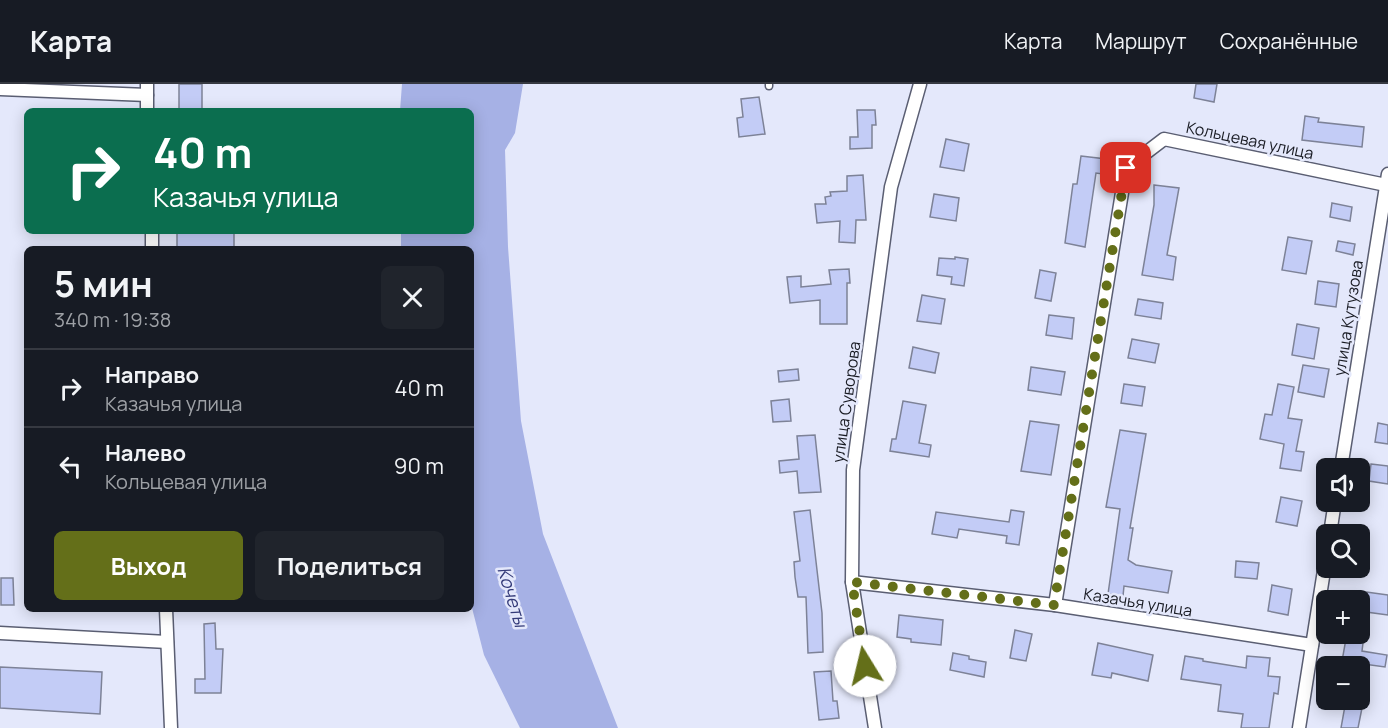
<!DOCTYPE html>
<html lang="ru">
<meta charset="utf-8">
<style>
:root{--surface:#171b24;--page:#20242c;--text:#f1f3f6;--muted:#9ea1a6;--line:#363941;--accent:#646f19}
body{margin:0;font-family:Manrope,sans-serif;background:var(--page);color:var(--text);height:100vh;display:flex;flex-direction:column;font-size:22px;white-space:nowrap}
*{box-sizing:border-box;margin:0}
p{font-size:20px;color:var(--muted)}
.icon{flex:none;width:33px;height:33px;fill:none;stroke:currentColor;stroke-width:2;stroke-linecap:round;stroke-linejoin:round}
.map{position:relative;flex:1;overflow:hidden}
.sheet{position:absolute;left:24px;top:162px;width:450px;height:366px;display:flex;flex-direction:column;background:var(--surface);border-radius:9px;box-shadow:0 3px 15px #0003}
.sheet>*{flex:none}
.banner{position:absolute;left:24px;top:24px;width:450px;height:126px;border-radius:9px;box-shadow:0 3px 15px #0003;background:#0b6e4f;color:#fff;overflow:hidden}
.controls{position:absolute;left:1316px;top:374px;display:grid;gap:12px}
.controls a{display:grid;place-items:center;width:54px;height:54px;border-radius:9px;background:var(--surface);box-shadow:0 3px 15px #0003;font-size:30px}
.pin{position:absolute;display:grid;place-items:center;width:51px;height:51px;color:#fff;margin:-26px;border-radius:12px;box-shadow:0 3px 9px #0006}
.me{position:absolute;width:66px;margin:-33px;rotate:351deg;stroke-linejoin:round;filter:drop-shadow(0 0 4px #0008)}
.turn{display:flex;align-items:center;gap:21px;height:126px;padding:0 30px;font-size:27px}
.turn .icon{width:78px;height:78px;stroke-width:2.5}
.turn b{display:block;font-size:42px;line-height:51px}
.round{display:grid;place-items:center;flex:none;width:63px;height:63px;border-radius:9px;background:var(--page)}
.headline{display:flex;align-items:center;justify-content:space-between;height:102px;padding:0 30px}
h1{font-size:36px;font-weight:700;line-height:45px}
.cta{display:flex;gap:12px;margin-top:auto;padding:12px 30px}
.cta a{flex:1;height:69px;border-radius:9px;background:var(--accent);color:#fff;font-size:24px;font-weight:700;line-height:69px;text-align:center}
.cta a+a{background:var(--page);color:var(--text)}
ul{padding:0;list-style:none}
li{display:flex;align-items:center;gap:18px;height:78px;padding:0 30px;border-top:2px solid var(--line)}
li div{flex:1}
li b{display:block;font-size:22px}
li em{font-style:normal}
header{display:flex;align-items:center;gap:36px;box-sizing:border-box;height:84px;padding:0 30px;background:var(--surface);border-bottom:2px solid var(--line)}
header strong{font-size:28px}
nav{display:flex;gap:33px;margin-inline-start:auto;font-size:21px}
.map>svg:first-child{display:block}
.water{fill:#a6b1e5}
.building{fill:#c3ccf6;stroke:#7d8297;stroke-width:1.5}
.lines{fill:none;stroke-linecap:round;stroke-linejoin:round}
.lane-casing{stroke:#5a5e72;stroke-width:9}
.street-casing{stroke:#5a5e72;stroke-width:15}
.lane{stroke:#fff;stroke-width:6}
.street{stroke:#fff;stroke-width:12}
.route{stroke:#646f19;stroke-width:10;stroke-dasharray:0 18}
.labels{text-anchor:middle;stroke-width:5;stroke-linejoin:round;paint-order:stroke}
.street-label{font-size:16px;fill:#181a22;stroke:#e4e8fb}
.water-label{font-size:18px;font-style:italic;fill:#343b79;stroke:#e4e8fb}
</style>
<header>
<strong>Карта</strong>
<nav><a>Карта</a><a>Маршрут</a><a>Сохранённые</a></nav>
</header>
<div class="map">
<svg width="1388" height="644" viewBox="0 0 1388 644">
<rect width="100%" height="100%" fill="#e4e8fb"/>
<polygon class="water" points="402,0 523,0 515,49 505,66 508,163 521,337 543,450 618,644 520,644 484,571 471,520 471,165 401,165 401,147 471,147 471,27 400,27"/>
<g class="building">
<rect x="179" y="0" width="23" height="27"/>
<polygon points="1196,0 1217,0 1214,18 1194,14"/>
<polygon points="759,13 765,50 739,53 737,34 743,33 741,15"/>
<polygon points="857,26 875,26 876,41 872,41 872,64 850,65 850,53 858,53"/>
<polygon points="1305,32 1319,34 1318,38 1364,43 1362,63 1302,56"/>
<polygon points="946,55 969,60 964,87 940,83"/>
<polygon points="1081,72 1106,75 1103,90 1096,89 1085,163 1065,159 1073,100 1077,100"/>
<polygon points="863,91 866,136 856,136 855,159 839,158 840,137 817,139 815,120 826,120 825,113 831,112 830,108 847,107 847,92"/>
<polygon points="1154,101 1179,104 1167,171 1176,173 1173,196 1142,191 1154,121"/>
<polygon points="934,110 959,114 956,137 930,133"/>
<polygon points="1332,119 1352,123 1350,137 1330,133"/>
<rect x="177" y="147" width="57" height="18"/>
<polygon points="1288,153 1312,157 1306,190 1282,186"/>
<polygon points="1338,157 1355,160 1353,171 1336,167"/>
<polygon points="955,173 968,175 964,202 951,200 952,193 937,191 939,174 955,175"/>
<polygon points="849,185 850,199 847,199 847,240 820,240 820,216 790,219 787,193 801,192 801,203 831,200 829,186"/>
<polygon points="1040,186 1056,189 1051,217 1035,214"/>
<polygon points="1318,197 1339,200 1336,223 1315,220"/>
<polygon points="922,211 945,215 941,240 917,237"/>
<polygon points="1138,215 1163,219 1161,235 1135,231"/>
<polygon points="1049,231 1074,234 1072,255 1046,251"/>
<polygon points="1297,240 1319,244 1314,275 1292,271"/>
<polygon points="1132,255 1159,260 1155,279 1128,274"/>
<polygon points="913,263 939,269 935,289 909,284"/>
<polygon points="1303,281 1329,285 1324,313 1298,308"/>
<polygon points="1031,283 1065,288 1061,311 1028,306"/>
<polygon points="798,285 799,296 779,298 778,287"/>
<polygon points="1124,300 1145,303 1142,322 1121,319"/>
<polygon points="1278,300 1294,303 1288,334 1302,336 1296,367 1304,368 1301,387 1280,384 1284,360 1260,355 1265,330 1272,331"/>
<polygon points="789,315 791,337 773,338 771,317"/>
<polygon points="903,317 926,321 919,359 931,361 929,373 890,367 892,355 896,355"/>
<polygon points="1030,337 1059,341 1051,391 1021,387"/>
<polygon points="1378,339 1388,341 1388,360 1375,358"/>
<polygon points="1120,346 1146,350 1130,444 1133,444 1128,476 1136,481 1172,487 1168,509 1124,502 1123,512 1108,510 1120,425 1106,423"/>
<polygon points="815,351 821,408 799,409 797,387 780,389 779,377 799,375 797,352"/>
<polygon points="1371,380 1388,382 1388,400 1369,397"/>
<polygon points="1281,413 1302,417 1297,442 1276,438"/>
<polygon points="810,426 822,529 823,568 808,569 806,513 798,513 795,493 794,478 800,477 794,428"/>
<polygon points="1011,426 1024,428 1019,461 1006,459 1007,452 959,445 957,454 932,450 936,428 1009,438"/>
<polygon points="1236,477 1259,479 1257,495 1235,493"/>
<polygon points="1,494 13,494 14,521 1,521"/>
<polygon points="1272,501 1292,505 1288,531 1268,527"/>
<polygon points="1359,507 1388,511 1388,531 1359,527"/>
<polygon points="899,531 943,536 941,561 911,558 911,555 897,553"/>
<polygon points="215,539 216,565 223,565 221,609 195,609 195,595 205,595 204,540"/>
<polygon points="1015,546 1032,550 1026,577 1010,574"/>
<polygon points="1347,549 1364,551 1362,567 1387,571 1385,583 1342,577"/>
<polygon points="1098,559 1153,571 1148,597 1112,589 1111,594 1092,591"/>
<polygon points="953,569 969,572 969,575 986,578 984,593 950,586"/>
<polygon points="1185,572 1203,575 1203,577 1246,584 1247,572 1270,574 1268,592 1280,593 1278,610 1274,609 1269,644 1241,644 1243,630 1218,627 1221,601 1181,595"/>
<polygon points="0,583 102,588 100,630 0,624"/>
<polygon points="831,587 833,617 837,617 839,634 819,636 814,588"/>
<polygon points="1346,616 1363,619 1358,644 1341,644"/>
</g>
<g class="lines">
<g class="lane-casing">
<polyline id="lane" points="769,2 769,0"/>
</g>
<g class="street-casing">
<g id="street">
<polyline points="147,0 147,27"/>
<polyline points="0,5 147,11"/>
<polyline points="152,147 152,165"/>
<polyline points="1341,384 1388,90"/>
<polyline points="1330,450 1335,417"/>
<polyline points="852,498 1055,521 1312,561"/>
<polyline points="1055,521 1126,84 1164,55 1386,101"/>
<polyline points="166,525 171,644"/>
<polyline points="0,549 167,558"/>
<polyline points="875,644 852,498 853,386 891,103 920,0"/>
<polyline points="1299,644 1326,474"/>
</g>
</g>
<use href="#lane" class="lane"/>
<use href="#street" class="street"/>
</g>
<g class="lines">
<polyline class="route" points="865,582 852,498 1054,521 1126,84"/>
</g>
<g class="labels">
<g class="street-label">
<text transform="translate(1250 56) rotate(12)" y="6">Кольцевая улица</text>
<text transform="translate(1348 234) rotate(-81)" y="6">улица Кутузова</text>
<text transform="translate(846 318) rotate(-82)" y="6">улица Суворова</text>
<text transform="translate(1138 518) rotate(9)" y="6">Казачья улица</text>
</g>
<g class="water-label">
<text transform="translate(512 513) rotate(73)" y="6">Кочеты</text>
</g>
</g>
</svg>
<div class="controls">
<a><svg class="icon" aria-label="sound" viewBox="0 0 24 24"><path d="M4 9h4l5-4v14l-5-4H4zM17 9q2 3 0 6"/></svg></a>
<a><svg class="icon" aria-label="search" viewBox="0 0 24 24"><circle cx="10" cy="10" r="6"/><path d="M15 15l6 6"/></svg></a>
<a>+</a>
<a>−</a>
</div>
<div class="pin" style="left:1126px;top:84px;background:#d93025"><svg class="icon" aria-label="arrive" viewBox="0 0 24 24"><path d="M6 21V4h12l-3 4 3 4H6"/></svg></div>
<svg class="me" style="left:865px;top:582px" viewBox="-20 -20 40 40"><circle r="19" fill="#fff"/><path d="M0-13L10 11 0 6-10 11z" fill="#646f19"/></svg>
<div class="banner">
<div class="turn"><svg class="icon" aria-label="right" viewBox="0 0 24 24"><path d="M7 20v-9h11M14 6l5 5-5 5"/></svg><div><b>40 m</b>Казачья улица</div></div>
</div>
<section class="sheet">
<div class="headline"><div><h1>5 мин</h1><p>340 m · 19:38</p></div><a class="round"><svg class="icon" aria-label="close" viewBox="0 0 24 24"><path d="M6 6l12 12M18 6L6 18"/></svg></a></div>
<ul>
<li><svg class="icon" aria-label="right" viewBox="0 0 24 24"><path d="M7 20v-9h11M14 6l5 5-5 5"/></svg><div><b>Направо</b><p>Казачья улица</p></div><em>40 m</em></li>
<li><svg class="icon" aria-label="left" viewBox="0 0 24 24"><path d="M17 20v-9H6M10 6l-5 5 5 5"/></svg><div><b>Налево</b><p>Кольцевая улица</p></div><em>90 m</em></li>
</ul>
<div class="cta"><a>Выход</a><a>Поделиться</a></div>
</section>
</div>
